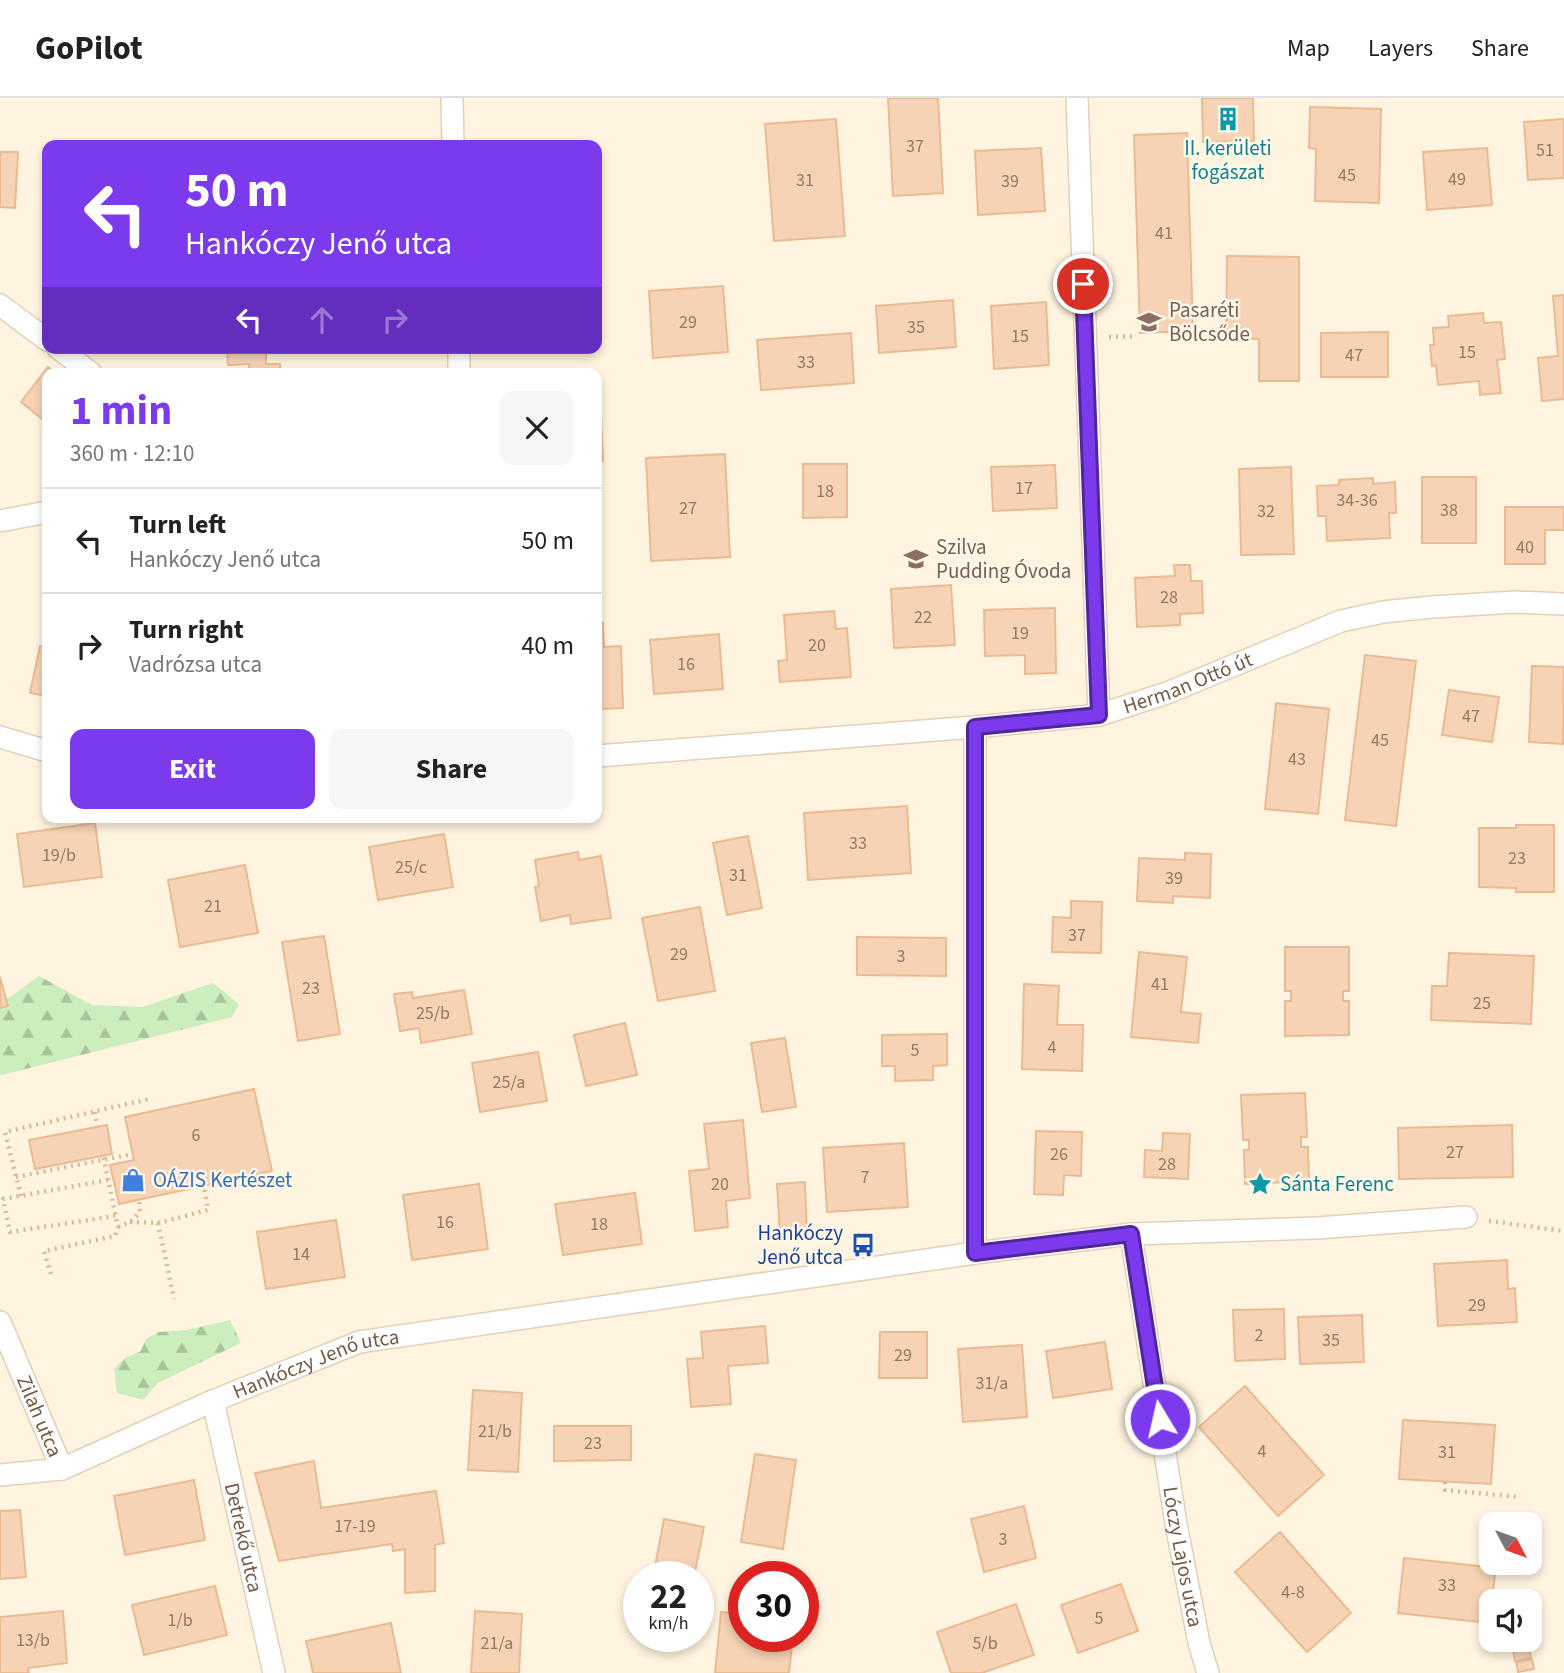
<!DOCTYPE html>
<meta charset="utf-8">
<style>
:root{--surface:#fff;--page:#f6f6f6;--text:#222;--muted:#767676;--line:#e0e0e0;--accent:#7c3aed}
body{margin:0;font-family:"Source Sans 3",sans-serif;background:var(--page);color:var(--text);height:100vh;display:flex;flex-direction:column;font-size:26px;white-space:nowrap}
*{box-sizing:border-box;margin:0}
p{font-size:23px;color:var(--muted)}
.icon{flex:none;width:38px;height:38px;fill:none;stroke:currentColor;stroke-width:2;stroke-linecap:round;stroke-linejoin:round}
.map{position:relative;flex:1;overflow:hidden}
.drawer{position:absolute;left:42px;top:270px;width:560px;height:455px;display:flex;flex-direction:column;background:var(--surface);border-radius:14px;box-shadow:0 4px 10px #0003}
.drawer>*{flex:none}
.banner{position:absolute;left:42px;top:42px;width:560px;height:214px;border-radius:14px;box-shadow:0 4px 10px #0003;background:#7c3aed;color:#fff;overflow:hidden}
.needle{width:46px;rotate:131deg}
.fabs{position:absolute;left:1479px;top:1414px;display:grid;gap:14px}
.fabs a{display:grid;place-items:center;width:63px;height:63px;border-radius:14px;background:var(--surface);box-shadow:0 4px 10px #0003;font-size:35px}
.speed{position:absolute;left:623px;top:1463px;display:flex;gap:14px;font-size:35px;font-weight:700;text-align:center}
.speed>*{display:grid;place-content:center;width:91px;height:91px;border-radius:50%;background:var(--surface);box-shadow:0 4px 10px #0003;line-height:1}
.speed small{font-size:18px;font-weight:400}
.speed .limit{border:10px solid #d22;background:#fff;color:#111}
.pin{position:absolute;display:grid;place-items:center;width:60px;height:60px;color:#fff;margin:-30px;border:4px solid #fff;border-radius:50%;box-shadow:0 2px 7px #0007}
.me{position:absolute;width:77px;margin:-38px;rotate:351deg;stroke-linejoin:round;filter:drop-shadow(0 0 5px #0008)}
.turn{display:flex;align-items:center;gap:24px;height:147px;padding:0 28px;font-size:32px}
.turn .icon{width:91px;height:91px;stroke-width:2.5}
.turn b{display:block;font-size:49px;line-height:60px}
.lanes{display:flex;align-items:center;height:66px;padding:0 28px;background:#0003;justify-content:center;gap:35px;direction:ltr}
.lanes .off{opacity:.35}
.round{display:grid;place-items:center;flex:none;width:74px;height:74px;border-radius:14px;background:var(--page)}
.head{display:flex;align-items:center;justify-content:space-between;height:119px;padding:0 28px}
h1{font-size:42px;font-weight:700;line-height:52px;color:var(--accent)}
.action{display:flex;gap:14px;margin-top:auto;padding:14px 28px}
.action a{flex:1;height:80px;border-radius:14px;background:var(--accent);color:#fff;font-size:28px;font-weight:700;line-height:80px;text-align:center}
.action a+a{background:var(--page);color:var(--text)}
ul{padding:0;list-style:none}
li{display:flex;align-items:center;gap:21px;height:105px;padding:0 28px;border-top:2px solid var(--line)}
li div{flex:1}
li b{display:block;font-size:26px}
li em{font-style:normal}
header{display:flex;align-items:center;gap:42px;box-sizing:border-box;height:98px;padding:0 35px;background:var(--surface);border-bottom:2px solid var(--line)}
header strong{font-size:33px}
nav{display:flex;gap:38px;margin-inline-start:auto;font-size:24px}
.map>svg:first-child{display:block}
.forest{fill:url(#forest-firs)}
.building{fill:#f6d3b4;stroke:#eabb93;stroke-width:2}
.lines{fill:none;stroke-linecap:round;stroke-linejoin:round}
.street-casing{stroke:#e3d0ba;stroke-width:24}
.path{stroke:#dbb797;stroke-width:4.5;stroke-dasharray:2 5;stroke-linecap:butt}
.street{stroke:#fff;stroke-width:21}
.route-casing{stroke:#51269a;stroke-width:18}
.route{stroke:#7c3aed;stroke-width:12}
.labels{text-anchor:middle;stroke-width:5;stroke-linejoin:round;paint-order:stroke}
.number-label{font-size:18px;fill:#977860}
.culture-label{font-size:21px;fill:#0d838f;stroke:#fff7e7}
.education-label{font-size:21px;fill:#785e54;stroke:#fff7e7;text-anchor:start}
.street-label{font-size:21px;fill:#775a44;stroke:#fff7e7}
.shop-label{font-size:21px;fill:#366cbe;stroke:#fff7e7;text-anchor:start}
.transit-label{font-size:21px;fill:#164399;stroke:#fff7e7;text-anchor:end}
</style>
<header>
<strong>GoPilot</strong>
<nav><a>Map</a><a>Layers</a><a>Share</a></nav>
</header>
<div class="map">
<svg width="1564" height="1575" viewBox="0 0 1564 1575">
<defs>
<pattern id="forest-firs" width="22" height="20" patternUnits="userSpaceOnUse" patternTransform="scale(1.75)"><rect width="22" height="20" fill="#ccedbc"/><path d="M5 1l3.5 6h-7zM16 11l3.5 6h-7z" fill="#aac39a"/></pattern>
</defs>
<rect width="100%" height="100%" fill="#fef4df"/>
<g class="forest">
<polygon points="39,878 92,907 142,909 213,885 239,906 232,919 2,977 0,976 0,906"/>
<polygon points="230,1222 241,1245 158,1285 143,1302 117,1295 114,1271 125,1260 141,1253 146,1241 159,1234 187,1232"/>
</g>
<g class="building">
<polygon points="888,0 938,0 943,95 893,98"/>
<polygon points="1202,0 1253,0 1254,43 1203,44"/>
<polygon points="1310,9 1381,11 1379,105 1315,103 1316,51 1309,50"/>
<polygon points="836,21 845,138 774,143 765,26"/>
<polygon points="1564,21 1564,80 1528,82 1524,24"/>
<polygon points="1187,35 1193,233 1140,235 1134,37"/>
<polygon points="1041,50 1045,113 978,117 975,53"/>
<polygon points="1487,50 1492,107 1427,112 1423,54"/>
<polygon points="0,54 18,54 15,110 0,109"/>
<polygon points="597,113 599,169 597,169"/>
<polygon points="1227,158 1299,159 1299,283 1259,283 1259,241 1226,240"/>
<polygon points="723,188 728,254 653,260 649,193"/>
<polygon points="1564,197 1564,301 1542,303 1538,260 1558,258 1553,198"/>
<polygon points="953,202 956,249 879,255 876,208"/>
<polygon points="1046,204 1049,267 994,271 991,208"/>
<polygon points="1483,215 1484,225 1501,224 1505,261 1497,262 1501,295 1480,297 1479,283 1438,287 1436,267 1432,268 1430,247 1434,247 1433,230 1449,229 1448,218"/>
<polygon points="1388,234 1388,279 1321,279 1321,235"/>
<polygon points="851,235 854,285 761,292 757,242"/>
<polygon points="227,250 266,250 266,266 280,266 280,275 249,275 249,266 228,267"/>
<polygon points="48,269 55,275 47,275 47,325 21,304"/>
<polygon points="597,298 600,298 603,363 598,364 600,396 597,396"/>
<polygon points="725,356 730,459 651,463 646,360"/>
<polygon points="803,366 847,366 847,419 803,420"/>
<polygon points="1055,367 1057,410 993,413 991,369"/>
<polygon points="1291,369 1294,456 1241,457 1239,371"/>
<rect x="1422" y="379" width="54" height="66"/>
<polygon points="1373,380 1373,386 1395,384 1396,415 1389,415 1390,440 1327,443 1326,418 1318,418 1317,388 1339,387 1339,382"/>
<polygon points="1505,409 1564,409 1564,432 1545,432 1545,466 1505,466"/>
<polygon points="1174,467 1190,467 1191,483 1202,483 1203,515 1180,516 1180,527 1137,529 1135,480 1175,478"/>
<polygon points="951,487 955,547 894,550 891,491"/>
<polygon points="1055,510 1056,575 1025,576 1025,557 985,558 984,512"/>
<polygon points="834,513 836,531 847,530 851,579 780,584 778,563 787,562 784,517"/>
<polygon points="597,525 603,525 604,549 621,548 623,610 597,611"/>
<polygon points="719,536 723,591 654,596 650,542"/>
<polygon points="40,548 47,549 47,598 30,595"/>
<polygon points="1365,557 1416,563 1396,728 1345,722"/>
<polygon points="1532,568 1564,569 1563,646 1529,644"/>
<polygon points="1449,592 1499,599 1492,644 1442,637"/>
<polygon points="1276,605 1329,611 1318,716 1265,711"/>
<polygon points="907,708 911,775 808,782 804,715"/>
<polygon points="95,725 102,779 24,789 17,736"/>
<polygon points="1516,727 1554,727 1554,794 1516,794 1516,790 1479,789 1479,730 1516,730"/>
<polygon points="444,736 453,789 378,802 369,749"/>
<polygon points="748,738 762,810 727,817 713,745"/>
<polygon points="578,754 579,762 601,758 611,820 571,826 570,817 541,823 535,789 539,788 535,762"/>
<polygon points="1185,755 1211,756 1210,800 1173,798 1173,805 1137,803 1139,760 1185,762"/>
<polygon points="245,767 258,835 180,849 168,782"/>
<polygon points="1071,803 1102,804 1101,855 1052,854 1053,819 1071,820"/>
<polygon points="700,809 715,893 658,903 642,820"/>
<polygon points="324,838 340,936 298,943 282,844"/>
<polygon points="857,839 946,840 946,878 857,877"/>
<polygon points="1285,849 1349,849 1349,893 1343,893 1343,903 1349,903 1349,937 1285,938 1285,903 1291,903 1291,893 1285,893"/>
<polygon points="1139,854 1187,859 1181,914 1201,916 1198,945 1131,939"/>
<polygon points="1449,855 1534,858 1531,926 1431,922 1432,888 1447,888"/>
<polygon points="0,879 8,908 0,910"/>
<polygon points="1024,886 1059,888 1057,927 1083,927 1082,973 1022,971"/>
<polygon points="464,892 472,936 421,945 419,930 400,933 394,896 412,894 413,900"/>
<polygon points="625,925 637,977 586,988 574,937"/>
<polygon points="947,936 947,967 933,968 933,982 895,983 895,968 882,968 882,937"/>
<polygon points="785,940 796,1009 762,1014 751,945"/>
<polygon points="538,954 547,1003 480,1014 472,965"/>
<polygon points="254,991 272,1073 119,1106 110,1067 134,1062 125,1019"/>
<polygon points="1305,995 1307,1039 1301,1039 1301,1049 1308,1049 1309,1083 1245,1086 1244,1052 1249,1052 1249,1042 1243,1042 1241,997"/>
<polygon points="743,1022 750,1100 726,1103 728,1129 695,1133 689,1073 709,1071 704,1026"/>
<polygon points="107,1027 112,1056 35,1071 29,1042"/>
<polygon points="1512,1027 1513,1079 1399,1081 1398,1030"/>
<polygon points="1036,1033 1082,1034 1081,1078 1064,1077 1063,1097 1034,1096"/>
<polygon points="1163,1035 1190,1036 1188,1081 1144,1079 1145,1052 1162,1053"/>
<polygon points="904,1045 908,1109 827,1114 823,1050"/>
<polygon points="805,1084 807,1137 780,1138 777,1086"/>
<polygon points="479,1086 488,1151 412,1162 403,1097"/>
<polygon points="635,1095 642,1146 563,1157 555,1106"/>
<polygon points="336,1122 345,1179 266,1191 257,1134"/>
<polygon points="1507,1162 1508,1191 1515,1190 1517,1224 1438,1228 1434,1166"/>
<polygon points="1284,1211 1285,1261 1235,1263 1233,1212"/>
<polygon points="1362,1217 1364,1264 1300,1266 1298,1219"/>
<polygon points="765,1228 768,1265 728,1268 731,1306 691,1309 687,1261 703,1260 701,1234"/>
<polygon points="880,1234 927,1234 927,1280 879,1280"/>
<polygon points="1105,1244 1112,1291 1053,1300 1046,1253"/>
<polygon points="1022,1247 1027,1319 963,1324 958,1251"/>
<polygon points="1245,1288 1324,1377 1278,1418 1199,1329"/>
<polygon points="473,1292 522,1295 518,1374 468,1372"/>
<polygon points="1403,1322 1495,1327 1491,1386 1399,1381"/>
<polygon points="554,1328 631,1328 631,1362 554,1363"/>
<polygon points="755,1356 796,1362 783,1451 741,1444"/>
<polygon points="314,1363 321,1410 436,1393 444,1445 435,1447 435,1493 405,1495 405,1451 393,1453 392,1446 279,1463 255,1375"/>
<polygon points="194,1382 205,1442 125,1457 114,1398"/>
<polygon points="1024,1408 1036,1460 984,1474 971,1421"/>
<polygon points="20,1412 26,1479 0,1481 0,1413"/>
<polygon points="664,1421 704,1429 694,1479 653,1479"/>
<polygon points="1280,1434 1351,1515 1307,1554 1235,1474"/>
<polygon points="1404,1460 1496,1470 1489,1525 1398,1515"/>
<polygon points="1121,1486 1138,1533 1078,1555 1061,1507"/>
<polygon points="215,1488 227,1537 144,1557 132,1507"/>
<polygon points="1016,1506 1034,1557 982,1575 951,1575 937,1534"/>
<polygon points="63,1513 67,1565 28,1570 29,1575 0,1575 0,1519"/>
<polygon points="475,1513 522,1516 519,1575 471,1575"/>
<polygon points="721,1514 744,1516 744,1538 793,1538 789,1575 715,1575"/>
<polygon points="391,1525 401,1575 313,1575 306,1543"/>
<polygon points="1511,1542 1528,1542 1529,1549 1513,1551"/>
<polygon points="1529,1550 1531,1560 1515,1563 1513,1552"/>
<polygon points="1532,1561 1534,1571 1518,1574 1516,1564"/>
</g>
<g class="lines">
<g class="street-casing">
<g id="street">
<polyline points="452,0 453,47"/>
<polyline points="1077,0 1099,617"/>
<polyline points="0,207 47,242"/>
<polyline points="58,250 91,275"/>
<polyline points="459,250 459,275"/>
<polyline points="0,423 47,414"/>
<polyline points="975,629 975,1155"/>
<polyline points="0,639 47,653"/>
<path id="s1" d="M597,658L975,629L1099,617L1167,595L1341,523L1383,514L1432,509L1515,504L1564,506"/>
<path id="s2" d="M1131,1136L1176,1426L1199,1545L1208,1575"/>
<path id="s3" d="M0,1224L62,1371"/>
<path id="s4" d="M213,1303L274,1575"/>
<path id="s5" d="M0,1377L62,1371L208,1305L359,1244L975,1155L1131,1136L1317,1130L1466,1119"/>
</g>
</g>
<g class="path">
<polyline points="1109,239 1136,238"/>
<polyline points="95,1014 97,1029"/>
<polyline points="16,1079 133,1056"/>
<polyline points="108,1082 3,1101 10,1134 115,1118"/>
<polyline points="21,1098 5,1034 149,1001"/>
<polyline points="1489,1123 1564,1133"/>
<polyline points="130,1124 158,1125 208,1112 204,1088"/>
<polyline points="158,1125 174,1201"/>
<polyline points="118,1129 130,1124 140,1114 139,1102"/>
<polyline points="51,1176 44,1153 115,1138 118,1129 103,1057"/>
<polyline points="1445,1384 1445,1392 1520,1399"/>
</g>
<use href="#street" class="street"/>
</g>
<g class="lines">
<g class="route-casing">
<polyline id="route" points="1083,186 1099,617 975,629 975,1155 1131,1136 1160,1321"/>
</g>
<use href="#route" class="route"/>
</g>
<defs>
<g id="building-bare" transform="scale(1.89)"><path d="M-4-6H4V6H1V3H-1V6H-4ZM-2.5-4.3h1.7v1.8h-1.7ZM.8-4.3h1.7v1.8H.8ZM-2.5-1h1.7V.8h-1.7ZM.8-1h1.7V.8H.8Z" fill="#0f9aa8" stroke="#fff7e7" stroke-width="2.5" paint-order="stroke"/></g>
<g id="school-bare" transform="scale(1.89)"><path d="M0-5L7-2L0 1L-7-2ZM-4 1L0 2.5L4 1V4Q0 6-4 4Z" fill="#8d6e63" stroke="#fff7e7" stroke-width="2.5" paint-order="stroke"/></g>
<g id="shop-bare" transform="scale(1.89)"><path d="M-5-2.5h2.3a2.7 3.5 0 0 1 5.4 0H5L5.5 6h-11ZM-1.5-2.5h3a1.5 2.3 0 0 0-3 0Z" fill="#3f7fe0" stroke="#fff7e7" stroke-width="2.5" paint-order="stroke"/></g>
<g id="sight-bare" transform="scale(1.89)"><path d="M0-6L1.8-2.2L6-1.7L2.9 1.2L3.7 5.4L0 3.3L-3.7 5.4L-2.9 1.2L-6-1.7L-1.8-2.2Z" fill="#0f9aa8" stroke="#fff7e7" stroke-width="2.5" paint-order="stroke"/></g>
<g id="bus-bare" transform="scale(1.89)"><path d="M-5-6H5V4H4V6H2V4H-2V6H-4V4H-5ZM-3.5-4V0h7V-4ZM-3.5 1.2v1.5H-2V1.2ZM2 1.2v1.5H3.5V1.2Z" fill="#1a4fb4" stroke="#fff7e7" stroke-width="2.5" paint-order="stroke"/></g>
</defs>
<g fill-rule="evenodd">
<use href="#building-bare" x="1228" y="21"/>
<use href="#school-bare" x="1149" y="224"/>
<use href="#school-bare" x="916" y="461"/>
<use href="#shop-bare" x="133" y="1082"/>
<use href="#sight-bare" x="1260" y="1086"/>
<use href="#bus-bare" x="863" y="1147"/>
</g>
<g class="labels">
<g class="number-label">
<text x="915" y="54">37</text>
<text x="1545" y="58">51</text>
<text x="1347" y="83">45</text>
<text x="1457" y="87">49</text>
<text x="805" y="88">31</text>
<text x="1010" y="89">39</text>
<text x="1164" y="141">41</text>
<text x="688" y="230">29</text>
<text x="916" y="235">35</text>
<text x="1020" y="244">15</text>
<text x="1467" y="260">15</text>
<text x="1354" y="263">47</text>
<text x="806" y="270">33</text>
<text x="1024" y="396">17</text>
<text x="825" y="399">18</text>
<text x="1357" y="408">34-36</text>
<text x="688" y="416">27</text>
<text x="1449" y="418">38</text>
<text x="1266" y="419">32</text>
<text x="1525" y="455">40</text>
<text x="1169" y="505">28</text>
<text x="923" y="525">22</text>
<text x="1020" y="541">19</text>
<text x="817" y="553">20</text>
<text x="686" y="572">16</text>
<text x="1471" y="624">47</text>
<text x="1380" y="648">45</text>
<text x="1297" y="667">43</text>
<text x="858" y="751">33</text>
<text x="59" y="763">19/b</text>
<text x="1517" y="766">23</text>
<text x="411" y="775">25/c</text>
<text x="738" y="783">31</text>
<text x="1174" y="786">39</text>
<text x="213" y="814">21</text>
<text x="1077" y="843">37</text>
<text x="679" y="862">29</text>
<text x="901" y="864">3</text>
<text x="1160" y="892">41</text>
<text x="311" y="896">23</text>
<text x="1482" y="911">25</text>
<text x="433" y="921">25/b</text>
<text x="1052" y="955">4</text>
<text x="915" y="958">5</text>
<text x="509" y="990">25/a</text>
<text x="196" y="1043">6</text>
<text x="1455" y="1060">27</text>
<text x="1059" y="1062">26</text>
<text x="1167" y="1072">28</text>
<text x="865" y="1085">7</text>
<text x="720" y="1092">20</text>
<text x="445" y="1130">16</text>
<text x="599" y="1132">18</text>
<text x="301" y="1162">14</text>
<text x="1477" y="1213">29</text>
<text x="1259" y="1243">2</text>
<text x="1331" y="1248">35</text>
<text x="903" y="1263">29</text>
<text x="992" y="1291">31/a</text>
<text x="495" y="1339">21/b</text>
<text x="593" y="1351">23</text>
<text x="1262" y="1359">4</text>
<text x="1447" y="1360">31</text>
<text x="355" y="1434">17-19</text>
<text x="1003" y="1447">3</text>
<text x="1447" y="1493">33</text>
<text x="1293" y="1500">4-8</text>
<text x="1099" y="1526">5</text>
<text x="180" y="1528">1/b</text>
<text x="33" y="1548">13/b</text>
<text x="497" y="1551">21/a</text>
<text x="985" y="1551">5/b</text>
</g>
<g class="culture-label">
<text x="1228" y="57">II. kerületi<tspan x="1228" dy="24">fogászat</tspan></text>
<text x="1280" y="1093" text-anchor="start">Sánta Ferenc</text>
</g>
<g class="education-label">
<text x="1169" y="219">Pasaréti<tspan x="1169" dy="24">Bölcsőde</tspan></text>
<text x="936" y="456">Szilva<tspan x="936" dy="24">Pudding Óvoda</tspan></text>
</g>
<g class="street-label">
<text dy="7" stroke="none"><textPath href="#s1" startOffset="598">Herman Ottó út</textPath></text>
<text dy="7" stroke="none"><textPath href="#s5" startOffset="338">Hankóczy Jenő utca</textPath></text>
<text dy="7" stroke="none"><textPath href="#s3" startOffset="102">Zilah utca</textPath></text>
<text dy="7" stroke="none"><textPath href="#s4" startOffset="140">Detrekő utca</textPath></text>
<text dy="7" stroke="none"><textPath href="#s2" startOffset="327">Lóczy Lajos utca</textPath></text>
</g>
<g class="shop-label">
<text x="153" y="1089">OÁZIS Kertészet</text>
</g>
<g class="transit-label">
<text x="843" y="1142">Hankóczy<tspan x="843" dy="24">Jenő utca</tspan></text>
</g>
</g>
</svg>
<div class="fabs">
<a><svg class="needle" viewBox="-14 -14 28 28"><path d="M0-13l5 13h-10z" fill="#e53935"/><path d="M0 13l5-13h-10z" fill="#767676"/></svg></a>
<a><svg class="icon" aria-label="sound" viewBox="0 0 24 24"><path d="M4 9h4l5-4v14l-5-4H4zM17 9q2 3 0 6"/></svg></a>
</div>
<div class="speed"><div>22<small>km/h</small></div><div class="limit">30</div></div>
<div class="pin" style="left:1083px;top:186px;background:#d93025"><svg class="icon" aria-label="arrive" viewBox="0 0 24 24"><path d="M6 21V4h12l-3 4 3 4H6"/></svg></div>
<svg class="me" style="left:1160px;top:1321px" viewBox="-20 -20 40 40"><circle r="17" fill="#7c3aed" stroke="#fff" stroke-width="3"/><path d="M0-11L8 9 0 5-8 9z" fill="#fff"/></svg>
<div class="banner">
<div class="turn"><svg class="icon" aria-label="left" viewBox="0 0 24 24"><path d="M17 20v-9H6M10 6l-5 5 5 5"/></svg><div><b>50 m</b>Hankóczy Jenő utca</div></div>
<div class="lanes"><svg class="icon" aria-label="left" viewBox="0 0 24 24"><path d="M17 20v-9H6M10 6l-5 5 5 5"/></svg><svg class="icon off" aria-label="ahead" viewBox="0 0 24 24"><path d="M12 20V5M6 11l6-6 6 6"/></svg><svg class="icon off" aria-label="right" viewBox="0 0 24 24"><path d="M7 20v-9h11M14 6l5 5-5 5"/></svg></div>
</div>
<section class="drawer">
<div class="head"><div><h1>1 min</h1><p>360 m · 12:10</p></div><a class="round"><svg class="icon" aria-label="close" viewBox="0 0 24 24"><path d="M6 6l12 12M18 6L6 18"/></svg></a></div>
<ul>
<li><svg class="icon" aria-label="left" viewBox="0 0 24 24"><path d="M17 20v-9H6M10 6l-5 5 5 5"/></svg><div><b>Turn left</b><p>Hankóczy Jenő utca</p></div><em>50 m</em></li>
<li><svg class="icon" aria-label="right" viewBox="0 0 24 24"><path d="M7 20v-9h11M14 6l5 5-5 5"/></svg><div><b>Turn right</b><p>Vadrózsa utca</p></div><em>40 m</em></li>
</ul>
<div class="action"><a>Exit</a><a>Share</a></div>
</section>
</div>
